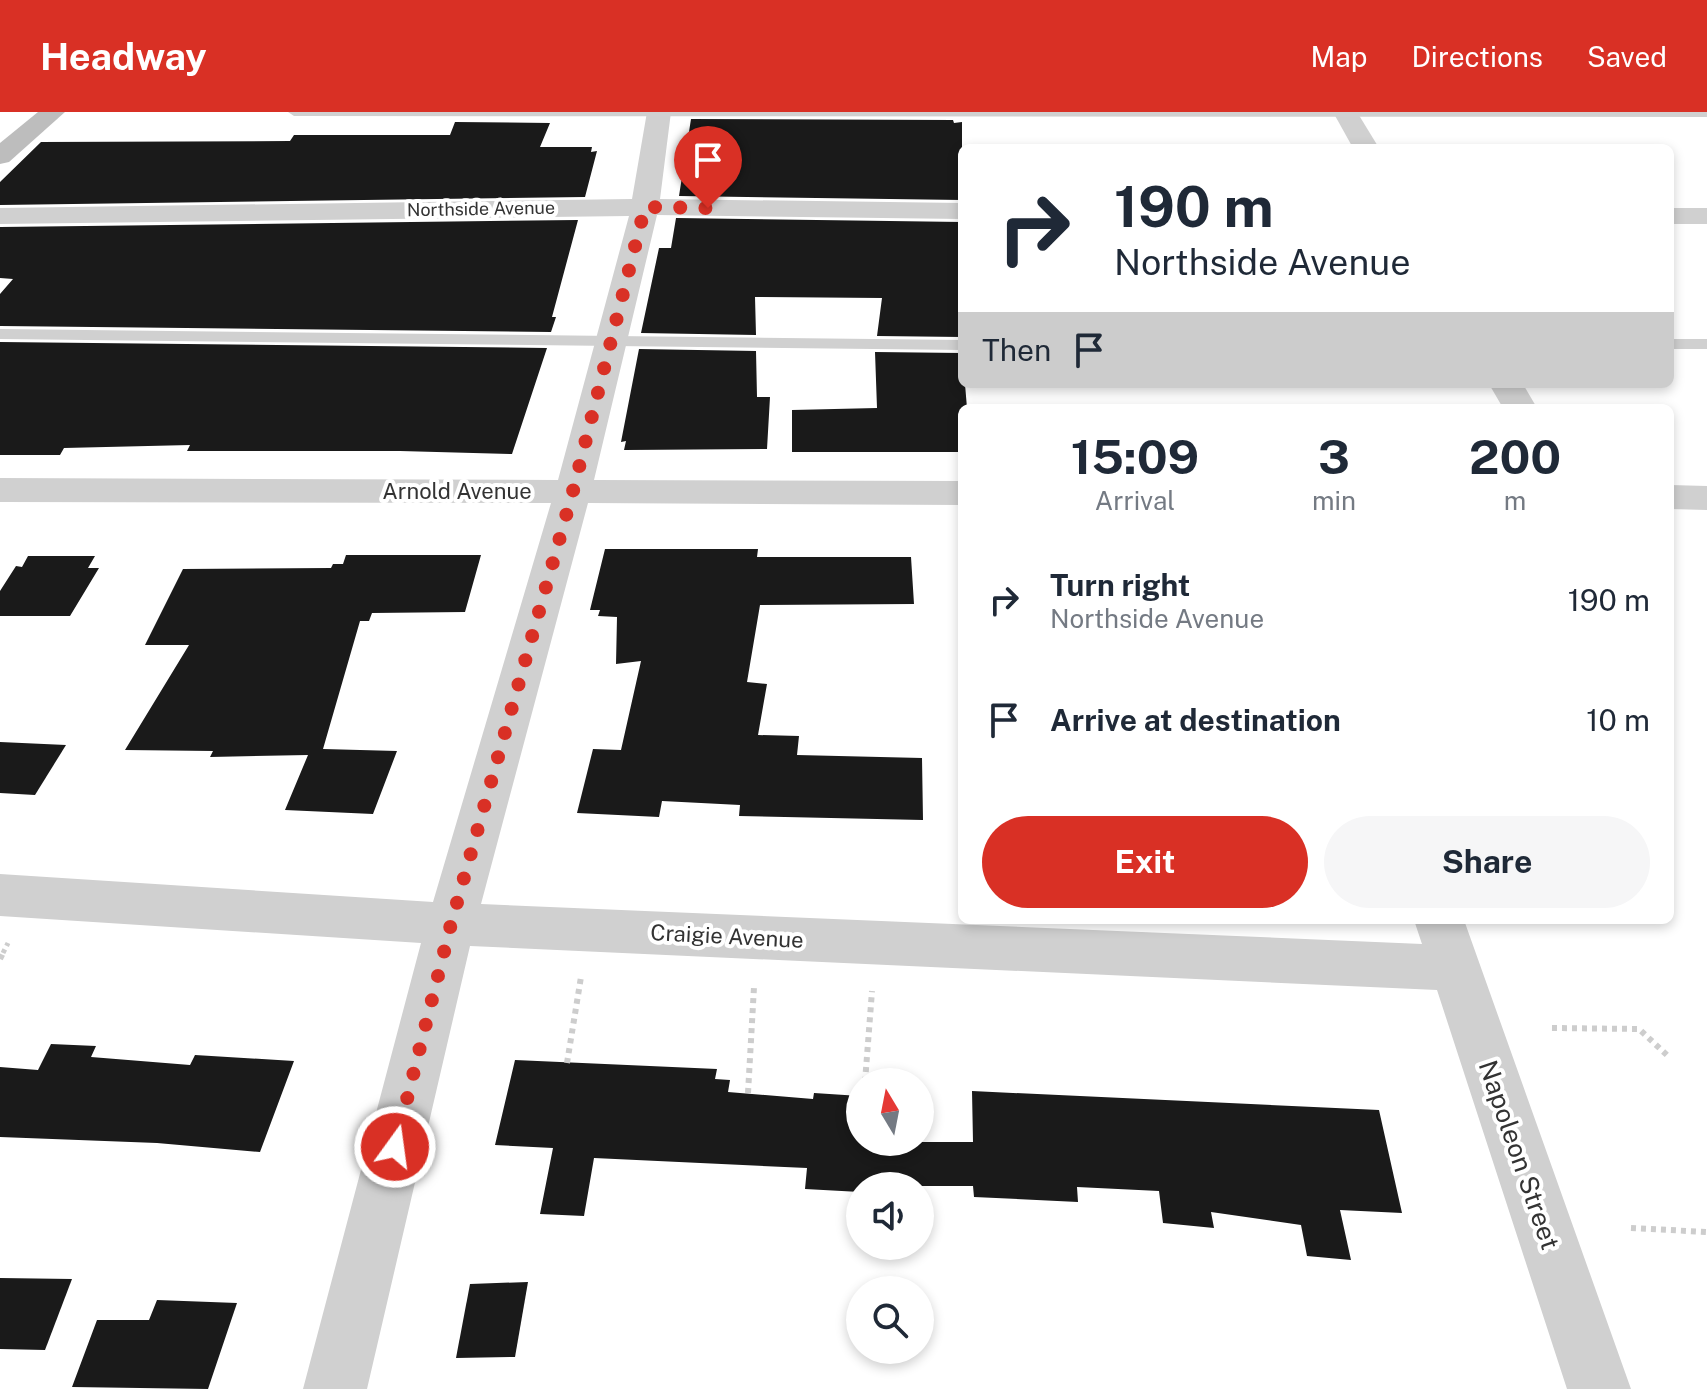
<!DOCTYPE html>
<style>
:root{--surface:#fff;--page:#f6f6f7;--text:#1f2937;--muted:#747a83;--accent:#d93025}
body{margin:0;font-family:"Public Sans",sans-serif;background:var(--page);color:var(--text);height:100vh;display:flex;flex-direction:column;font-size:30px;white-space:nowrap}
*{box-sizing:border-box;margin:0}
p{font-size:26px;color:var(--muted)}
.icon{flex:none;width:44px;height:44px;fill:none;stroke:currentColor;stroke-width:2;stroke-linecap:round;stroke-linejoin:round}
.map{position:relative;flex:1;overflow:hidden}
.sheet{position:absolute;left:958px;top:292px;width:716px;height:520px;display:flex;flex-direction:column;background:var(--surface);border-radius:12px;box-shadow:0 4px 12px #0003}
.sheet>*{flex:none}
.hud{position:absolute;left:958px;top:32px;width:716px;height:244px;border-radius:12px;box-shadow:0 4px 12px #0003;background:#fff;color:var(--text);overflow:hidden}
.needle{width:52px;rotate:350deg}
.tools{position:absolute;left:846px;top:956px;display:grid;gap:16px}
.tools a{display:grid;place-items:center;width:88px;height:88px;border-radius:50%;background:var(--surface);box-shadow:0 4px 12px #0003;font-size:40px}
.pin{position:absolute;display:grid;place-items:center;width:68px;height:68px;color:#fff;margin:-82px -34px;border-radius:50% 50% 50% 0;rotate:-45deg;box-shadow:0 0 8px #0007}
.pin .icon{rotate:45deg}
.me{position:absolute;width:88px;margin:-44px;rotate:14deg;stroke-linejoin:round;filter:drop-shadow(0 0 6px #0008)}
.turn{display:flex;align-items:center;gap:28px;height:168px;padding:0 24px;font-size:36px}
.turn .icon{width:104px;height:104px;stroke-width:2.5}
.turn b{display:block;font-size:56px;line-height:68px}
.then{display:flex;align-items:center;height:76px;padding:0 24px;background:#0003;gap:16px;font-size:30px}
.eta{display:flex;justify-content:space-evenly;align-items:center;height:136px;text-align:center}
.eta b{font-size:48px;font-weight:700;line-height:56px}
.primary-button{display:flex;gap:16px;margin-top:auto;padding:16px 24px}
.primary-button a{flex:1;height:92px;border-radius:48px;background:var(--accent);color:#fff;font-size:32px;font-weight:700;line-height:92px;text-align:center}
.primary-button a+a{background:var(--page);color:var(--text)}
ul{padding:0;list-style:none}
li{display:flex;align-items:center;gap:24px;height:120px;padding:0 24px}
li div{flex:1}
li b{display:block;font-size:30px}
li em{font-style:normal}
header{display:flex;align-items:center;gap:48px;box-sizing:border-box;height:112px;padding:0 40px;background:var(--accent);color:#fff}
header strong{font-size:38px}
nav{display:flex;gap:44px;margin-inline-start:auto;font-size:28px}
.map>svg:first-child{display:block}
.building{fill:#1a1a1a}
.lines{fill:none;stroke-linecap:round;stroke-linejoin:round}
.path-far1{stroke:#cdcdcd;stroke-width:5;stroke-dasharray:4 4;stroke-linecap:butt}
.path{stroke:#cdcdcd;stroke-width:6;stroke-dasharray:5 5;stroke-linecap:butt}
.lane{fill:#d0d0d0;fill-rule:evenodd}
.street{fill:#d0d0d0;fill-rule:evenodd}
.secondary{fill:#bdbdbd;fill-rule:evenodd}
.route{stroke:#d93025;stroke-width:14;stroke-dasharray:0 25.2}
.labels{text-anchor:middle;stroke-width:8;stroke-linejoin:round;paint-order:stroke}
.far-street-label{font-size:18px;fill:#333;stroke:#fff}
.street-label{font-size:22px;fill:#333;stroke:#fff}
.near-street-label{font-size:26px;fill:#333;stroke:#fff}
</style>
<header>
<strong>Headway</strong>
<nav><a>Map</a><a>Directions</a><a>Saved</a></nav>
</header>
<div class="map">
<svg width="1707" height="1277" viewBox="0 0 1707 1277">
<rect width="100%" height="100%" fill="#fff"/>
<g class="building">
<polygon points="691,7 953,8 954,11 962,10 962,88 679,84"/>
<polygon points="455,10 550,11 540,35 592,35 591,40 597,39 585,85 0,93 0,70 41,30 290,29 294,23 450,23"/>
<polygon points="676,106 962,110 962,225 877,224 882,186 755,185 756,223 641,221 659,136 671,136"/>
<polygon points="578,108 552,205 556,205 551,220 0,214 0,182 13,167 0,166 0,115"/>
<polygon points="0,230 547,236 512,342 400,339 187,339 190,333 64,336 60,343 0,343"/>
<polygon points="639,237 756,239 757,285 770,285 767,337 624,338 626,329 621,330"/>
<polygon points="875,240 962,241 962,272 965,272 967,296 962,296 962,340 792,340 792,298 877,296"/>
<polygon points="605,437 758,437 757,445 911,445 914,492 760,493 747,570 767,572 758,623 799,624 797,643 922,646 923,708 739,704 740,693 662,689 659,705 577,701 593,637 621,638 641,549 616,552 617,505 598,504 600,498 590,498"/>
<polygon points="346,443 481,443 465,500 372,501 369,509 360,509 323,637 397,639 373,702 285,698 308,643 210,645 213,639 125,638 189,533 145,533 183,457 331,456 333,452 343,452"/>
<polygon points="28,444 95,444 88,456 99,456 70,504 0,504 0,479 16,454 22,455"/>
<polygon points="0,630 66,633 35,683 0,681"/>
<polygon points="51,932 96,934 91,945 190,953 195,943 294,949 260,1040 157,1031 0,1025 0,955 38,958"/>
<polygon points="515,948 717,957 715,967 730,968 728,980 813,987 814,981 860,984 860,1030 973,1030 972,979 1379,998 1402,1101 1340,1098 1351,1148 1307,1144 1301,1113 1211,1100 1214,1116 1163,1111 1159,1079 1077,1075 1078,1090 974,1085 973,1074 860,1074 860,1080 805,1077 807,1056 594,1046 584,1104 540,1102 553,1036 495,1033"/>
<polygon points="0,1166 72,1167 45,1238 0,1237"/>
<polygon points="528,1170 515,1245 456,1246 470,1172"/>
<polygon points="157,1188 237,1191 208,1277 72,1275 97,1208 149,1208"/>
</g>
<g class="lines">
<polyline class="path-far1" points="3,841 8,831"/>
<g class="path">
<polyline points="0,847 4,839"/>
<polyline points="1552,916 1639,917 1669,945"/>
<polyline points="567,951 581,865"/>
<polyline points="865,970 872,879"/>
<polyline points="748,981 754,875"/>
<polyline points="1631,1116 1707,1120"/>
</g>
<g class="lane">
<polygon points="288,0 1707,0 1707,5 294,4"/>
<polygon points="0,217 962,228 962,238 0,227"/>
<rect x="1670" y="227" width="37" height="10"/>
</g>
<g class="street">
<polygon points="647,0 671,0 660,87 962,91 962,107 657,103 594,368 962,369 962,393 588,391 481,792 1422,832 1414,808 1464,808 1631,1277 1567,1277 1437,878 470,834 367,1277 303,1277 421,831 0,804 0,762 433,790 551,391 0,390 0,366 558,368 629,104 0,112 0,96 632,87"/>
<polygon points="1333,0 1357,0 1379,36 1353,36"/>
<rect x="1670" y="96" width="37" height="16"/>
<polygon points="1489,272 1523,272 1537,296 1503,296"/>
<polygon points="1670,373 1707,374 1707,398 1670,397"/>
</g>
<polygon class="secondary" points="38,0 65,0 9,50 0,52 0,31"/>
</g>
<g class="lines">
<polyline class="route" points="395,1035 451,812 573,379 645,95 708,96"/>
</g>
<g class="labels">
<g class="far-street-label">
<text transform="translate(481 97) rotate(-1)" y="6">Northside Avenue</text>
</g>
<g class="street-label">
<text x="457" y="387">Arnold Avenue</text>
<text transform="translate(727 824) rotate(3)" y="8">Craigie Avenue</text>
</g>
<g class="near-street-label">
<text transform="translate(1519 1043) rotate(71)" y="9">Napoleon Street</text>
</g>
</g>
</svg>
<div class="tools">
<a><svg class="needle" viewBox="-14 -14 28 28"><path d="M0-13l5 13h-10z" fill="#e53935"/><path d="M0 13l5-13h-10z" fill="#747a83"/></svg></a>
<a><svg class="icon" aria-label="sound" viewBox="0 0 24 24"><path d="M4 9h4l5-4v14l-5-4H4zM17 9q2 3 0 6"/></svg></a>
<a><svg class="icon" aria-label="search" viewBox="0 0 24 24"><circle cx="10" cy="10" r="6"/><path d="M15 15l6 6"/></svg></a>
</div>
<div class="pin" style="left:708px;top:96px;background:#d93025"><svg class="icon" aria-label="arrive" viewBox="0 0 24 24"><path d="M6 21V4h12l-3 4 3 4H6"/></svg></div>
<svg class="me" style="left:395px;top:1035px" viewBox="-20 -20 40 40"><circle r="17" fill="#d93025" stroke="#fff" stroke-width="3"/><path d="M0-11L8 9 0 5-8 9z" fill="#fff"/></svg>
<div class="hud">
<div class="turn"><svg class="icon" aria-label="right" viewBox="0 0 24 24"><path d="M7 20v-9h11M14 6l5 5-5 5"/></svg><div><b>190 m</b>Northside Avenue</div></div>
<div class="then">Then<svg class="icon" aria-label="arrive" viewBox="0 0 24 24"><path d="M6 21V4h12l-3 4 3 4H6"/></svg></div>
</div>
<section class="sheet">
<div class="eta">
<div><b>15:09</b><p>Arrival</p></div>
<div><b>3</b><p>min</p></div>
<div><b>200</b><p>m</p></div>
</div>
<ul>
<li><svg class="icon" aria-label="right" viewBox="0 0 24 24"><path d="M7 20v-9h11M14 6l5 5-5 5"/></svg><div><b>Turn right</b><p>Northside Avenue</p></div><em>190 m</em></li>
<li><svg class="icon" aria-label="arrive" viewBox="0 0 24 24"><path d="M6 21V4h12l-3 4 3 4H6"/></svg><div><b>Arrive at destination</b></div><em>10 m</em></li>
</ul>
<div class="primary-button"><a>Exit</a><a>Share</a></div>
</section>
</div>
